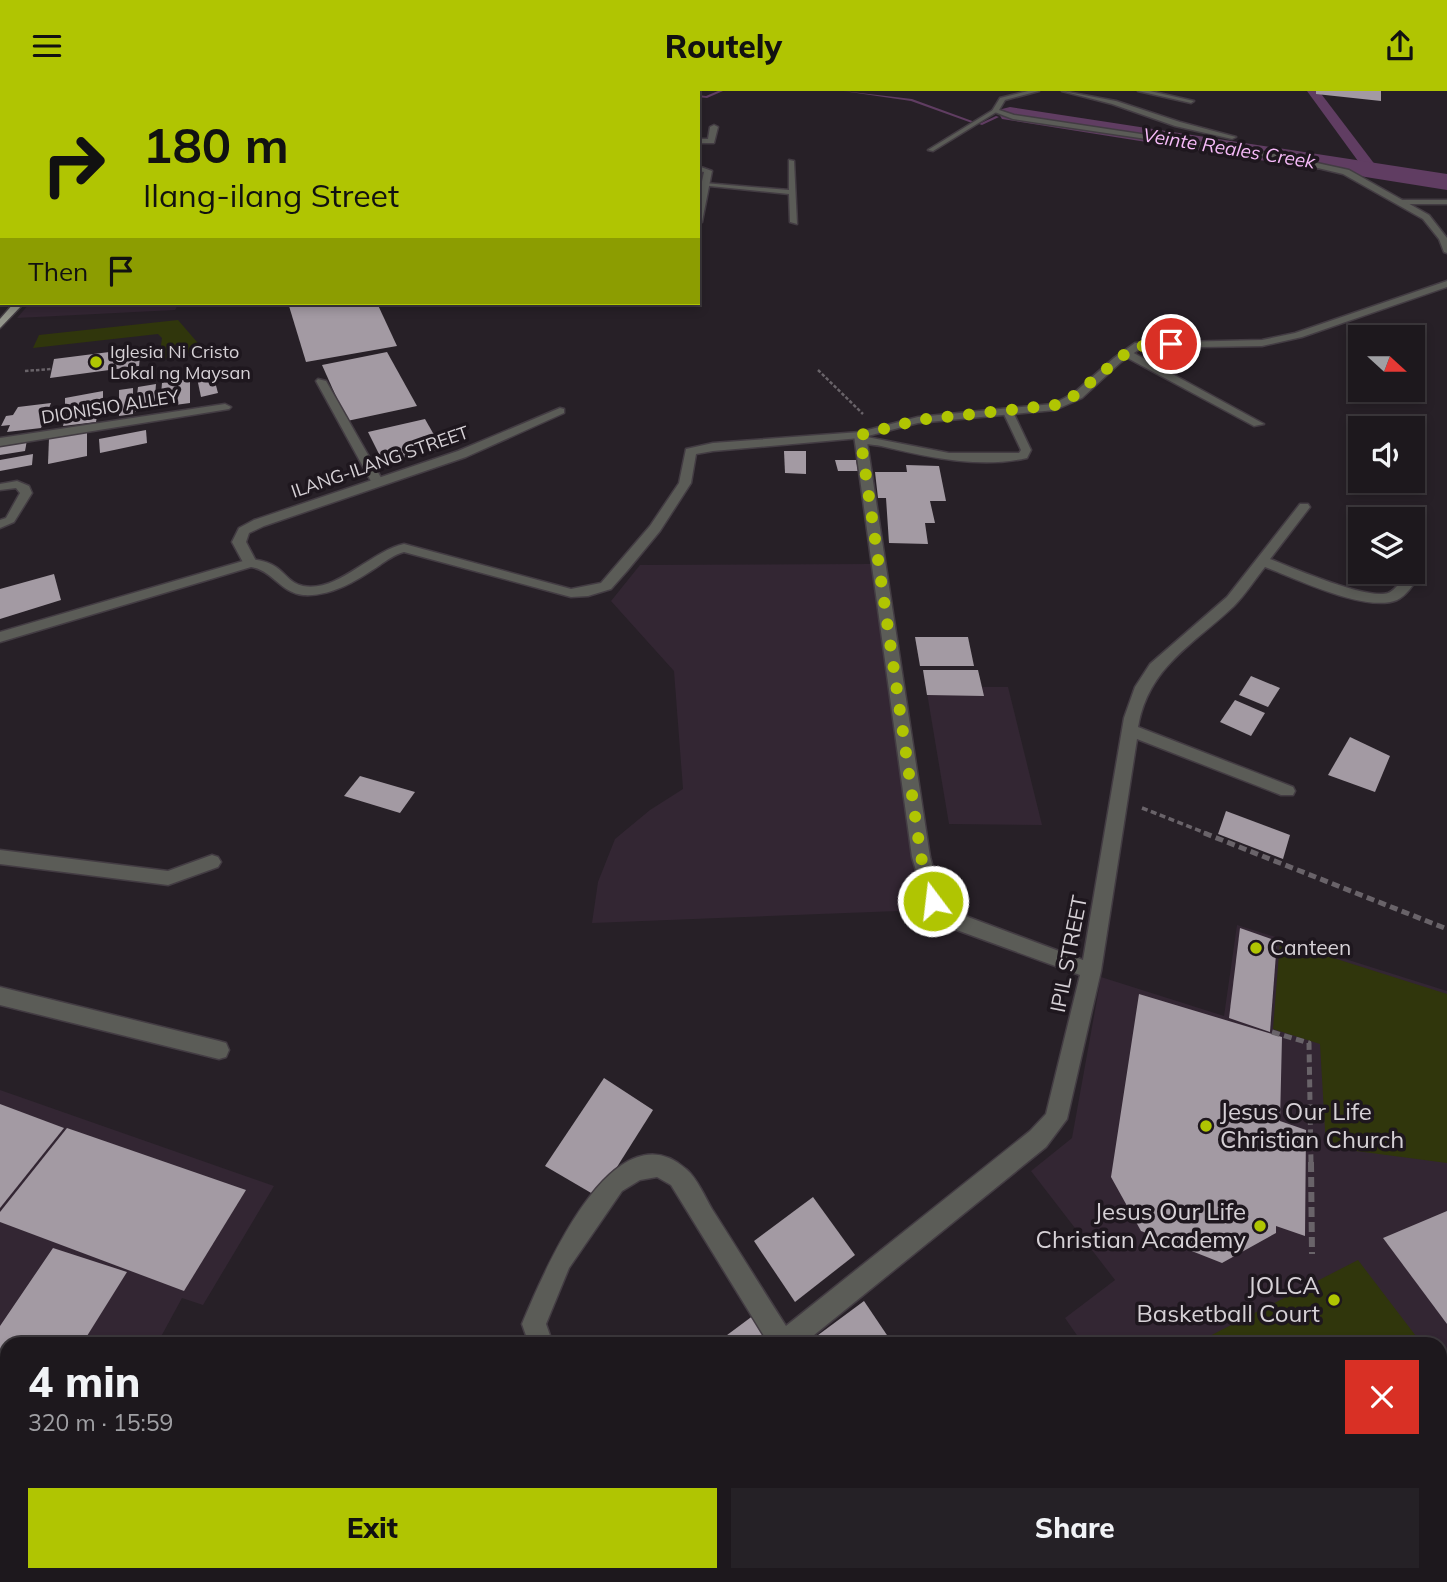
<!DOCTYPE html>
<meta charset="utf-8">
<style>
:root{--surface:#1d181d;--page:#252126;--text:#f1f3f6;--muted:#a0a0a4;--line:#3b373b;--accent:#b0c502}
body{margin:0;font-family:Mulish,sans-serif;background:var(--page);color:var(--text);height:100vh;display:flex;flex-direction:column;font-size:26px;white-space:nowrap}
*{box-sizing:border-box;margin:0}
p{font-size:23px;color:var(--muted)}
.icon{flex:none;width:38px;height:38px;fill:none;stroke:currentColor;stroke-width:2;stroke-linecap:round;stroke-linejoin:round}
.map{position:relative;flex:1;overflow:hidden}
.side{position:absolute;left:0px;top:1246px;width:1447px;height:245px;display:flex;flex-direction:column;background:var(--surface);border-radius:21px 21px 0 0;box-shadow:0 4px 10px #0003,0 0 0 2px var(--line)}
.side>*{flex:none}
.top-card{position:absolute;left:0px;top:0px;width:700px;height:214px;box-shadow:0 4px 10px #0003,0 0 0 2px var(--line);background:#b0c502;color:#111;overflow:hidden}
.needle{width:46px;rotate:111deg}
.buttons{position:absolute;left:1348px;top:234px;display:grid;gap:14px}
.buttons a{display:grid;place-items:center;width:77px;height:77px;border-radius:0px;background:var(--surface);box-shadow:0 4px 10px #0003,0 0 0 2px var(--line);font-size:35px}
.pin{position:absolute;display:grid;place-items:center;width:60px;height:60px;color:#fff;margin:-30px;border:4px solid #fff;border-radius:50%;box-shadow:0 2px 7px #0007}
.me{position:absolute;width:77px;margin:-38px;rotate:345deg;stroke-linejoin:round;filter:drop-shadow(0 0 5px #0008)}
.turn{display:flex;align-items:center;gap:24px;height:147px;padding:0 28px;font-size:32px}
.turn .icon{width:91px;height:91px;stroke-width:2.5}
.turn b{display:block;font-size:49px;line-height:60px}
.then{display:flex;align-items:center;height:66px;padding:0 28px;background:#0003;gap:14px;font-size:26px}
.round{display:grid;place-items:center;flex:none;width:74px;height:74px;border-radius:0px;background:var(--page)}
.overview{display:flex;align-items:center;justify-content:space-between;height:119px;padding:0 28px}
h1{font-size:42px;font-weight:800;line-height:52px}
.cta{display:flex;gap:14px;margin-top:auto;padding:14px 28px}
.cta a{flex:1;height:80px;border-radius:0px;background:var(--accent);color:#111;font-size:28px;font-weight:800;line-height:80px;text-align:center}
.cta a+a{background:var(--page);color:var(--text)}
header{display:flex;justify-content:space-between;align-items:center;height:91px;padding:0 28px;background:var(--accent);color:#111;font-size:32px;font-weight:800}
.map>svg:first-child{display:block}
.built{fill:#332633}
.green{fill:#30360c}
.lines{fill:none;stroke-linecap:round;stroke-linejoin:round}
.stream{fill:#603d62;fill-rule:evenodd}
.canal{fill:#603d62;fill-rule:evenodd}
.river{fill:#603d62;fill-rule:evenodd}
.building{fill:#a39aa3}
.service-casing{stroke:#433c43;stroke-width:3}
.minor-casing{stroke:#433c43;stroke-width:3}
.tertiary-casing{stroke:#433c43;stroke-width:3}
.primary-casing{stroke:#433c43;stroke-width:3}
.path-far3{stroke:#696369;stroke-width:2.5;stroke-dasharray:3.5 2;stroke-linecap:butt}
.path-far2{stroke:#696369;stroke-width:3.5;stroke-dasharray:6 3.5;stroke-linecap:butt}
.path-far1{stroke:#696369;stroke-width:5;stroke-dasharray:8 4.5;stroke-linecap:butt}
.path{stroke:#696369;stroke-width:6;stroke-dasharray:10 5;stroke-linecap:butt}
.service{fill:#5b5c57;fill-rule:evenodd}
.minor{fill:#5b5c57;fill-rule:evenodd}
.tertiary{fill:#5b5c57;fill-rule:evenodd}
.primary{fill:#93958b;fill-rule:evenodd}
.route{stroke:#b0c502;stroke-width:12;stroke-dasharray:0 21.6}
.poi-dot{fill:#b0c502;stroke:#1e171e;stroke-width:2.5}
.labels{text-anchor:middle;stroke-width:7;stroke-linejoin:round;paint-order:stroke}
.far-poi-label{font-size:18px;fill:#d6d1d6;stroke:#1e171e;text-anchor:start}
.far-street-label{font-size:18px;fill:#d6d1d6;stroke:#1e171e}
.far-water-label{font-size:19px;font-style:italic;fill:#f6baf8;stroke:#1e171e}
.poi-label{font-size:21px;fill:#d6d1d6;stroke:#1e171e;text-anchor:start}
.street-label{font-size:21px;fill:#d6d1d6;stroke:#1e171e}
.near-poi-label{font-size:24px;fill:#d6d1d6;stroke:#1e171e;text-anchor:end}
</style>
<header><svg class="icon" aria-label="menu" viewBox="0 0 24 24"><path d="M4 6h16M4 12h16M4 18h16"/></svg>Routely<svg class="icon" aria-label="share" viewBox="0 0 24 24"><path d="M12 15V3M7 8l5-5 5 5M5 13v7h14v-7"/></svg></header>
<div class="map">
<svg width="1447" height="1491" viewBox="0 0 1447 1491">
<rect width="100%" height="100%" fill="#272027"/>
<g class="built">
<polygon points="30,212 179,212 175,219 17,227"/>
<polygon points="872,473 924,819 592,832 598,791 615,748 650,719 683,698 674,580 611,510 640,474"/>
<polygon points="926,596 1008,596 1042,734 949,733"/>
<polygon points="1237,834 1447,900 1447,1331 1440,1335 1440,1253 1083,1253 1065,1227 1115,1189 1031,1080 1072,1047 1101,886 1224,925"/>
<polygon points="0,999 274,1095 203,1214 182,1207 157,1253 7,1253 7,1295 0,1292"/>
</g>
<g class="green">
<polygon points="178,229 203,258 159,269 162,247 158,243 33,257 39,244"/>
<polygon points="1280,850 1447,903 1447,1072 1326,1056 1320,953 1273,938"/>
<polygon points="1358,1169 1422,1253 1205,1253 1202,1249"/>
</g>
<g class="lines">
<g class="stream">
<polygon points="285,0 291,0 281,2"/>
<polygon points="718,0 723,0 707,7 698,6 698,4 706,5"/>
<polygon points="843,0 912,8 975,31 972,32 911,10"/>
<polygon points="2,8 2,11 0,11 0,9"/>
<polygon points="996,25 999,26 982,34 979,33"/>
<rect x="0" y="37" width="2" height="2"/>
</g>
<polygon class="canal" points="1307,0 1319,0 1376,75 1378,78 1376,81 1366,81"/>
<polygon class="river" points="1010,16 1447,83 1447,99 1002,28 999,23 1002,18"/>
</g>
<g class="building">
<polygon points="1316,0 1381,0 1381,10 1316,3"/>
<polygon points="308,212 377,212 397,255 306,271 289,215"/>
<polygon points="141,257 139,275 50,287 54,268"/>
<polygon points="387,261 417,315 347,330 322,274"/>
<polygon points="197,287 214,287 218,302 201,306"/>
<polygon points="190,288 190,312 160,316 162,292"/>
<polygon points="156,293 154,318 135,321 138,296"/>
<polygon points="133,297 133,323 119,325 119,299"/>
<polygon points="103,300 103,314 65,321 65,307"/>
<polygon points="51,312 41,337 7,341 10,334 1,335 6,325 13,324 18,316"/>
<polygon points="98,319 96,331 63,335 66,324"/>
<polygon points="425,328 442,358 383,371 368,341"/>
<polygon points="146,339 147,352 100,362 99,348"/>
<polygon points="87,340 87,365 48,373 49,347"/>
<polygon points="27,349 25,360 0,364 0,353"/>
<polygon points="784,360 806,360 806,383 785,382"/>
<polygon points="33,363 32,374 0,380 0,369"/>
<polygon points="835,369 856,369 858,380 838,380"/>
<polygon points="906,374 939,375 946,410 930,410 935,432 925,432 928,453 889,452 886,407 878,407 875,381 907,381"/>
<polygon points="54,483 61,509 0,528 0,498"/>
<polygon points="915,546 968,546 974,575 920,575"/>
<polygon points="923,579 978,579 984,605 927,604"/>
<polygon points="1251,585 1280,597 1268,616 1239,604"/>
<polygon points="1235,609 1265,622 1251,645 1220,631"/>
<polygon points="1350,646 1390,665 1375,701 1328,684"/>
<polygon points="360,685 415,701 400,722 344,705"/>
<polygon points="1226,720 1290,744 1283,768 1218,743"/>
<polygon points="1240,837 1277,850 1270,941 1229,927"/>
<polygon points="1139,903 1282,946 1280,1030 1306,1039 1305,1145 1276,1135 1276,1142 1222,1172 1141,1140 1111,1086"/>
<polygon points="604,987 653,1019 598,1106 545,1075"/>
<polygon points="0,1013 64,1037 0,1117"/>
<polygon points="67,1037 246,1099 184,1200 0,1131 0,1121"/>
<polygon points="813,1106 855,1164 795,1211 754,1150"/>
<polygon points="1447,1120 1447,1233 1383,1147"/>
<polygon points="53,1157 127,1181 82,1253 7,1253 7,1291 0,1289 0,1235"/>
<polygon points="864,1210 893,1253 806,1253"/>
<polygon points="754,1224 773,1253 715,1253"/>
<polygon points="0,1355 7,1357 7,1466 0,1465"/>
<polygon points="61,1484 90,1490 90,1491 57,1491"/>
<polygon points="227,1484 280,1484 277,1491 243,1491"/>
<polygon points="322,1484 393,1484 391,1491 319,1491"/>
<polygon points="402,1484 444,1484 441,1491 399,1491"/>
<polygon points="469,1484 590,1484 586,1491 467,1491"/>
<polygon points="595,1484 629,1484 633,1491 591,1491"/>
<polygon points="672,1484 769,1484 761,1491 676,1491"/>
<polygon points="838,1484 927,1484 931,1491 830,1491"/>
</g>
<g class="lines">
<g class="service-casing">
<g id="service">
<polygon points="1138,0 1150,0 1194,10 1191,12"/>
<polygon points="993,19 998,20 933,60 928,59"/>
<polygon points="0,48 2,48 0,54"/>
<polygon points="789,69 794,70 797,133 790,131 789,103 700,94 704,92 789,99"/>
<polygon points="1402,109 1447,109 1447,113 1399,113"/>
<polygon points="318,288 326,290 384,392 382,394 372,392 316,290"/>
<path d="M1008,318L1013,321L1031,359L1027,367C979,378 928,366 881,355C872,353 862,354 855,349L860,346H867L949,362H1019L1021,359L1003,321Z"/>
<polygon points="17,390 29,395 32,402 14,431 0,437 0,429 6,427 20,402 16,397 0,399 0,393"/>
<polygon points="1080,1484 1108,1484 1111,1491 1083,1491"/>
</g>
</g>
<g class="minor-casing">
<g id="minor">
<polygon points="529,0 535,0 536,2 530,2"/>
<polygon points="1062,0 1116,10 1180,31 1236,46 1232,48 1175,35 1112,13"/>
<polygon points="714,34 718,36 714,52 698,52 698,48 708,48 710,36"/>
<polygon points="698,75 712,80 702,131 698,133 698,109 704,81 698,80"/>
<rect x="0" y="137" width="2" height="6"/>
<polygon points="1122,260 1130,260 1264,333 1254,335 1122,264"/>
<polygon points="225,313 231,316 229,318 0,355 0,347"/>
<polygon points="560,317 564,318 564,322 466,366 264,435 249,442 246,451 257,472 255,475 245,475 232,451 239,437 254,429 458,360"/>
<path d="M860,341L866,344L930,766L941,805L968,826L1083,869L1124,627L1135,596L1150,573L1227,506L1300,413H1308L1310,416L1270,468C1293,477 1367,509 1388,502C1399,498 1402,483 1412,481L1419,485C1413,494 1407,504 1397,509C1366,522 1295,487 1265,476C1255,488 1246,503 1234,515C1194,553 1148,576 1138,636L1293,696L1295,700L1293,704H1281L1137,648L1101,880L1067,1028L1046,1056L803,1253H769L671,1094L657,1086L640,1089L622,1100L569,1177L546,1233L553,1253H529L522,1233C542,1185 613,1013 686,1078C697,1087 705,1106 712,1118C737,1157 761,1196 786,1235L1030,1040L1046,1023L1080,884L954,838L926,814L912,766L854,344Z"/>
<polygon points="0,759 168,780 212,764 218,766 221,771 218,776 168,794 0,773"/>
<polygon points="0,896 219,950 226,952 229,959 226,966 219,968 0,914"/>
<polygon points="0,1313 7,1315 7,1341 0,1339"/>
<polygon points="141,1484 188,1484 191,1491 144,1491"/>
<polygon points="639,1484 668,1484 671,1491 642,1491"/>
<polygon points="780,1484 813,1484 810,1491 777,1491"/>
</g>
</g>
<g class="tertiary-casing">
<g id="tertiary">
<polygon points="1028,0 1039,0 1005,9 999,19 1014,24 1280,64 1349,79 1429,124 1447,147 1447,162 1444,161 1439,148 1423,128 1343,83 1280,68 1013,28 992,20 1000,7"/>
<path d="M1447,190V196L1302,246L1262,255L1141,257L1121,271L1082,307L1055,319L918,332L860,347L713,360L696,363L691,392L660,440L627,480L611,498L588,505L571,506L404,461C395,463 387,469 380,474C358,489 331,506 303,504C281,502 272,479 251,476L0,551V541L250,468C259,469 269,471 276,476C285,482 291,493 303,495C337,502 371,460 404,453L571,498L601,492L650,435L679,392L686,358L713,352L860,341L918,326L1053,313L1074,302L1114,267L1135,252L1262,249L1295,242Z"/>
</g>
</g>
<g class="primary-casing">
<g id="primary">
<polygon points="189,0 195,0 188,2"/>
<polygon points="14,212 24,212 0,237 0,228"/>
</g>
</g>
<g class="path-far3">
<polyline points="818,279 863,323"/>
<polyline points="25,280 52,278"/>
</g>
<polyline class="path-far2" points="1142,717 1208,743"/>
<g class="path-far1">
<polyline points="1204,742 1447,838"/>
<polyline points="1272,941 1309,952 1311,1072"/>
</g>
<g class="path">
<polyline points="1311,1071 1312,1163"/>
<polyline points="32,1490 47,1484"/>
</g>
<use href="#service" class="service"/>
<use href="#minor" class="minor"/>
<use href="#tertiary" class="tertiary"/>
<use href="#primary" class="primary"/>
</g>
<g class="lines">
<polyline class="route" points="933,810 921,766 860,344 918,329 1064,313 1131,258 1154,252 1171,253"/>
</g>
<g class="poi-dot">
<circle cx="96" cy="271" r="7"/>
<circle cx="1256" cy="857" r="7"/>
<circle cx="1206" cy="1035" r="7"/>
<circle cx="1260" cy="1135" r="7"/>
<circle cx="1334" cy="1209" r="7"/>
</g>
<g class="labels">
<g class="far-poi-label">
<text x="110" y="267">Iglesia Ni Cristo<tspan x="110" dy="21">Lokal ng Maysan</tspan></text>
</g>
<g class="far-street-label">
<text transform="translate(110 316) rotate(-9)" y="6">DIONISIO ALLEY</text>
<text transform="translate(380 371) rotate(-19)" y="6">ILANG-ILANG STREET</text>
</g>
<g class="far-water-label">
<text transform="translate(1229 57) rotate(9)" y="7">Veinte Reales Creek</text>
</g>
<g class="poi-label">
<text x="1270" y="864">Canteen</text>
</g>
<g class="street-label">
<text transform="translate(1069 863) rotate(-79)" y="7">IPIL STREET</text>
</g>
<g class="near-poi-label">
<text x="1220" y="1029" text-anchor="start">Jesus Our Life<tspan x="1220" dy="28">Christian Church</tspan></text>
<text x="1246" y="1129">Jesus Our Life<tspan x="1246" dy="28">Christian Academy</tspan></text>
<text x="1320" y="1203">JOLCA<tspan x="1320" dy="28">Basketball Court</tspan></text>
</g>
</g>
</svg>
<div class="buttons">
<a><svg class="needle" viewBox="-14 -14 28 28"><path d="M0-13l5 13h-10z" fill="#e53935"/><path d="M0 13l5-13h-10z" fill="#a0a0a4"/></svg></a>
<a><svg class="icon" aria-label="sound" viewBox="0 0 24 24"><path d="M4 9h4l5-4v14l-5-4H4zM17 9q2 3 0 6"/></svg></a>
<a><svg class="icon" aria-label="layers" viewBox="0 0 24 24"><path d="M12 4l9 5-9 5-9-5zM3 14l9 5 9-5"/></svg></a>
</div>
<div class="pin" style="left:1171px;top:253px;background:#d93025"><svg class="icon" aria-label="arrive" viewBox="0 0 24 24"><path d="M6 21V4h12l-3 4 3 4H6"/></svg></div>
<svg class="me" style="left:933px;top:810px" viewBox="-20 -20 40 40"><circle r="17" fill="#b0c502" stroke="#fff" stroke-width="3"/><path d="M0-11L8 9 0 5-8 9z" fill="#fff"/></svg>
<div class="top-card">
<div class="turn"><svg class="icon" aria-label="right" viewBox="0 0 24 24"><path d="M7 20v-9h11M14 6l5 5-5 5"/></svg><div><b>180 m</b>Ilang-ilang Street</div></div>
<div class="then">Then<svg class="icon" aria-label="arrive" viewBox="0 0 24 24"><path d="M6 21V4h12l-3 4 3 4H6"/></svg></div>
</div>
<section class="side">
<div class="overview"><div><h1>4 min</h1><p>320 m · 15:59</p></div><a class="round" style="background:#d93025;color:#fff"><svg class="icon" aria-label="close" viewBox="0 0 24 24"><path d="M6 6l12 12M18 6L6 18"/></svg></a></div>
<div class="cta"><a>Exit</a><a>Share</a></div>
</section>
</div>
